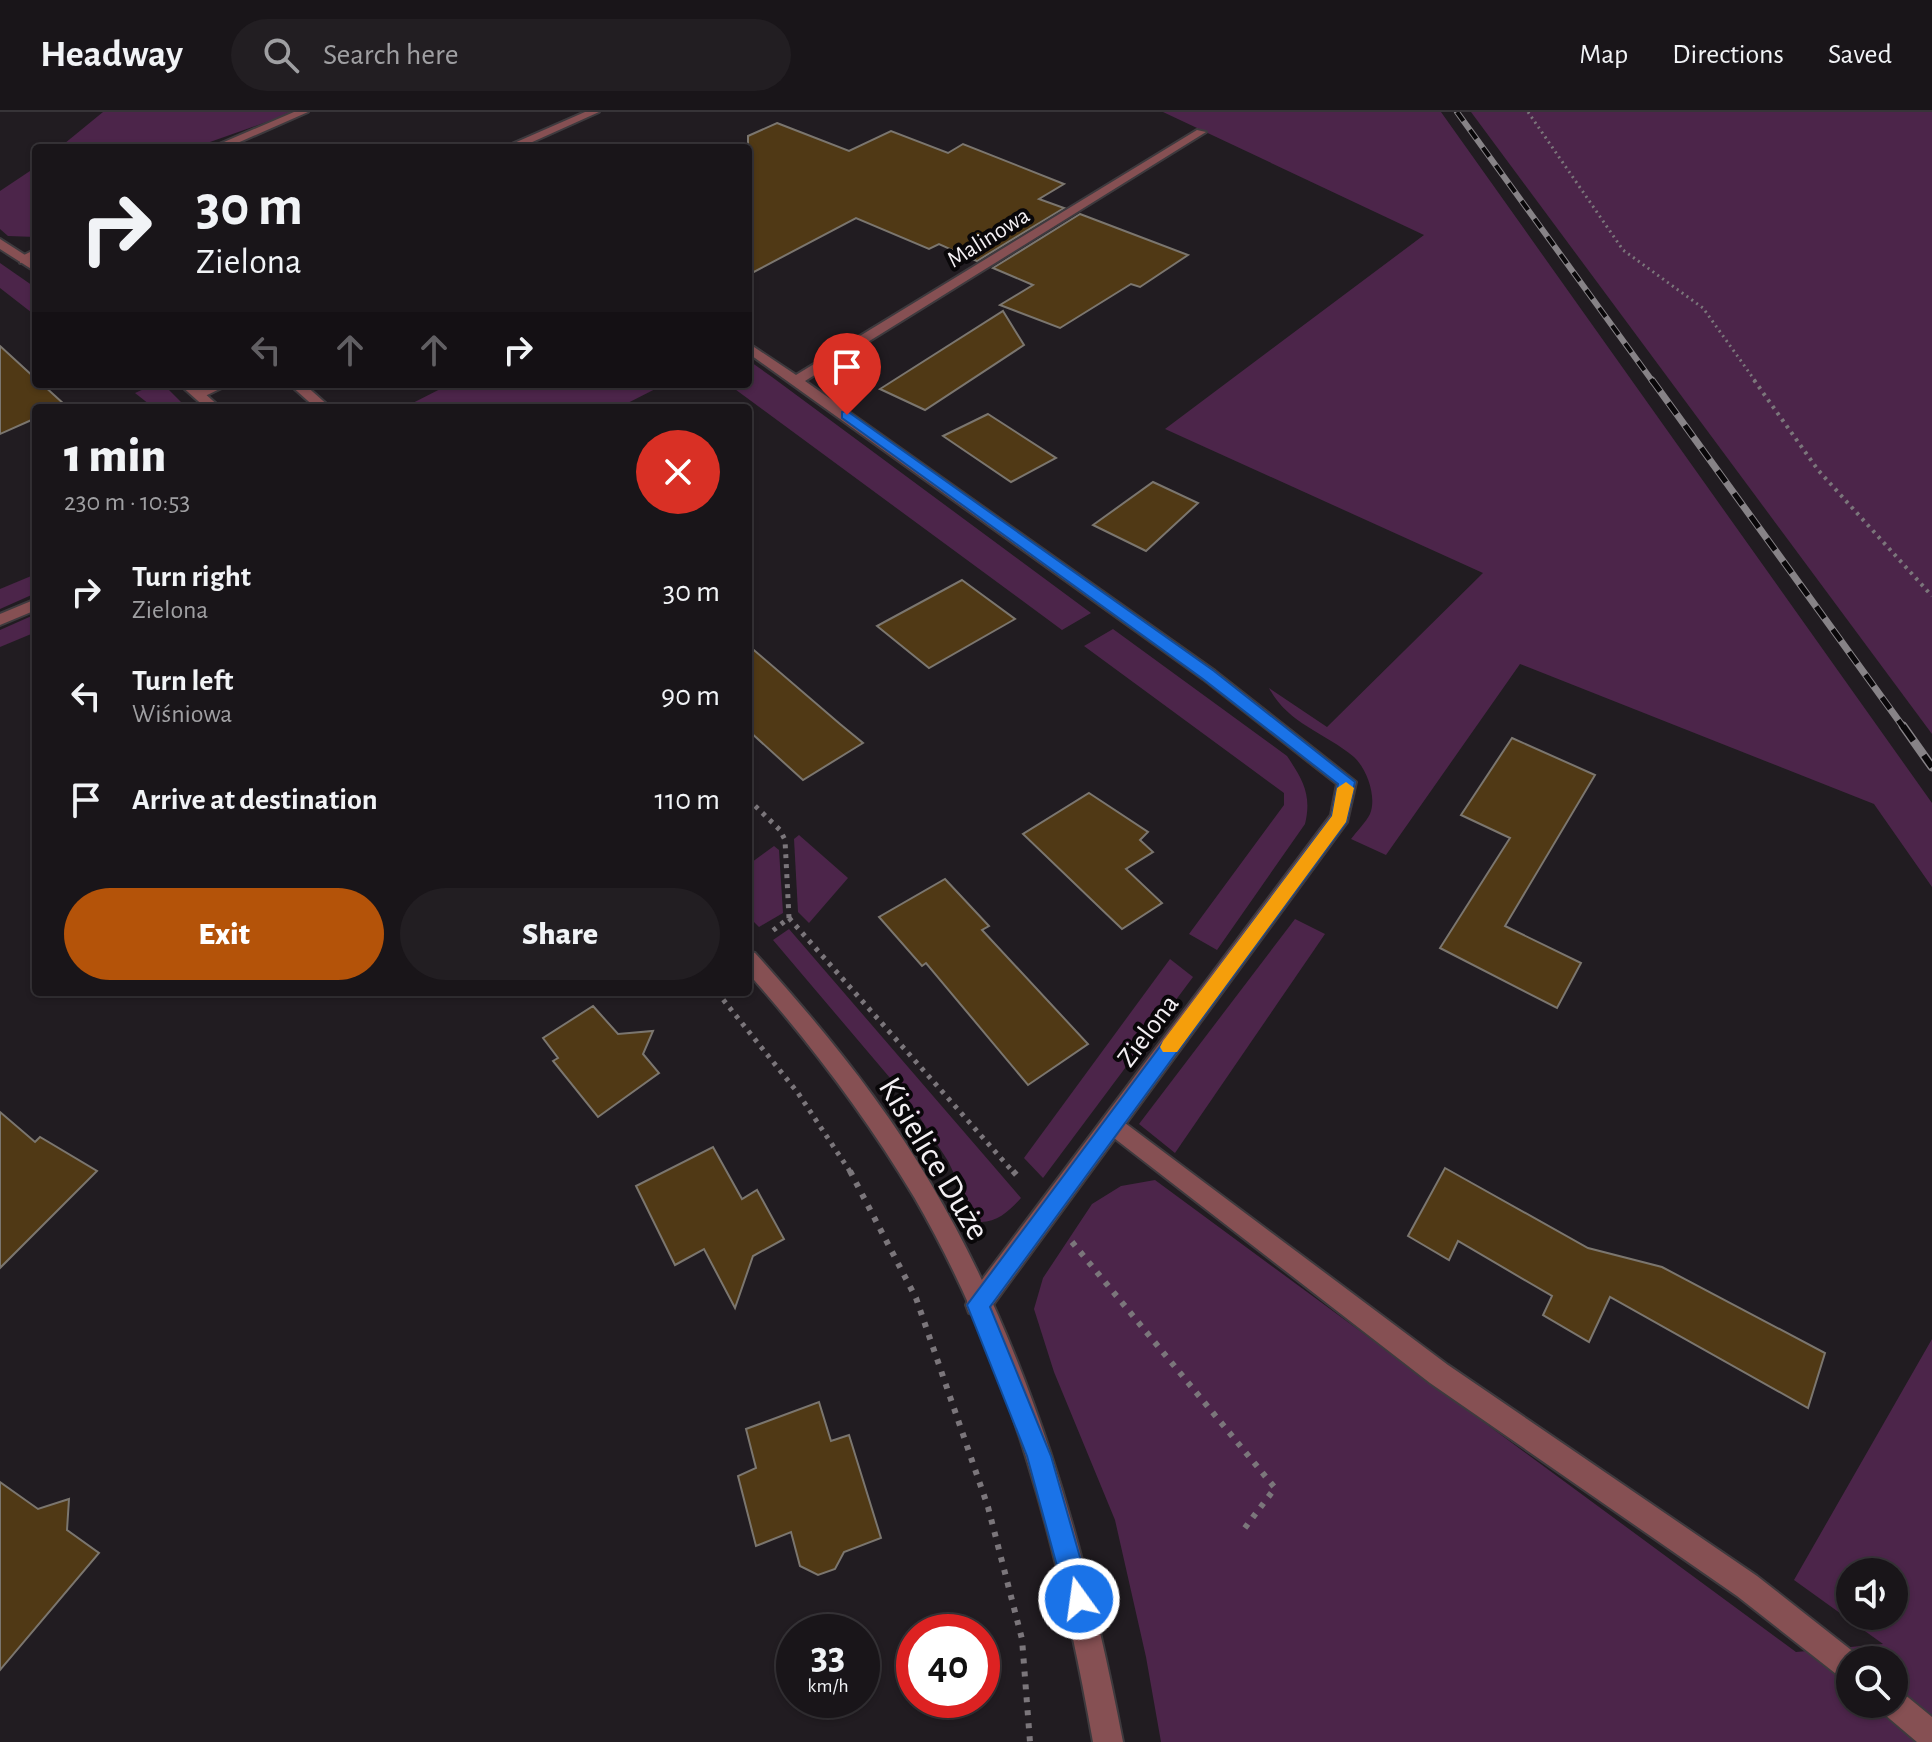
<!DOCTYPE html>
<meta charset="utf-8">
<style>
:root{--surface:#191519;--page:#221e22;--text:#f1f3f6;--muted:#9f9fa2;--line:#373438;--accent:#b45309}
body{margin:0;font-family:"Alegreya Sans",sans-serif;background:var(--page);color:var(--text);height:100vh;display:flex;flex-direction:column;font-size:30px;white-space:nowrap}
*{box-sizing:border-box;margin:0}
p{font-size:26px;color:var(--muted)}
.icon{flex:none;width:44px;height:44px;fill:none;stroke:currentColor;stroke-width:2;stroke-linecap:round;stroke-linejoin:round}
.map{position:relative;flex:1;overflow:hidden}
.panel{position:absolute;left:32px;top:292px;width:720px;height:592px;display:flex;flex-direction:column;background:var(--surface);border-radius:8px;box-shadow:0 2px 6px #0004,0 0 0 2px var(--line)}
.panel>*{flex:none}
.hud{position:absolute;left:32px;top:32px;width:720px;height:244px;border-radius:8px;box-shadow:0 2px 6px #0004,0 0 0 2px var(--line);background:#191519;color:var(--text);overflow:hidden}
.controls{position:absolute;left:1836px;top:1446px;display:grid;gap:16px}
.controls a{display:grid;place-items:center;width:72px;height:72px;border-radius:50%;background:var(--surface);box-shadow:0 2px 6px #0004,0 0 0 2px var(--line);font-size:40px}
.speed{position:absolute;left:776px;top:1502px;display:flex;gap:16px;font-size:40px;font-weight:700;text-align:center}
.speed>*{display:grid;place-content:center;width:104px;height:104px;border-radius:50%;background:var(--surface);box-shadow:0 2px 6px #0004,0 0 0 2px var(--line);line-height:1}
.speed small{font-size:20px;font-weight:400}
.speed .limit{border:12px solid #d22;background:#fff;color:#111}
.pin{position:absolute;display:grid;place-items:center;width:68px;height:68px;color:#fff;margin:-82px -34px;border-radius:50% 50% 50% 0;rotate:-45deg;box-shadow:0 0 8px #0007}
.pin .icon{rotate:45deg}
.me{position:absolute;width:88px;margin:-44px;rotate:346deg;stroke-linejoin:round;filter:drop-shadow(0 0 6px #0008)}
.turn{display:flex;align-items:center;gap:28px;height:168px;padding:0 32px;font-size:36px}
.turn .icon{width:104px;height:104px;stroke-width:2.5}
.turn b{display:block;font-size:56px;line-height:68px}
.lanes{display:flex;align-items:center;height:76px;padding:0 32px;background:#0003;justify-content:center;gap:40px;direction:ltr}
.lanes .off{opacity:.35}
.round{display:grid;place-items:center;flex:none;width:84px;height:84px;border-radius:42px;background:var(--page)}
.head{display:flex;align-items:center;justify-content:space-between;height:136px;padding:0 32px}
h1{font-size:48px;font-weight:800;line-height:60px}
.cta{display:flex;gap:16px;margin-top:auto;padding:16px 32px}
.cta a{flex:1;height:92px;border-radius:48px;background:var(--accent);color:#fff;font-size:32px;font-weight:800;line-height:92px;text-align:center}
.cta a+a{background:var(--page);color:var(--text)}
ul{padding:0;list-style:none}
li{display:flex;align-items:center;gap:24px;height:104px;padding:0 32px}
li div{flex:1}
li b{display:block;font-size:30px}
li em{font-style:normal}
header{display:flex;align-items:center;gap:48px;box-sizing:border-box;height:112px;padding:0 40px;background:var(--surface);border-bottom:2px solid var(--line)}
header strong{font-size:38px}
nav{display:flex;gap:44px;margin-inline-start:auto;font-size:28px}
.search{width:560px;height:72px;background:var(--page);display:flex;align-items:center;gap:20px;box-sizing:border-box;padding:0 28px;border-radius:44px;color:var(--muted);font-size:30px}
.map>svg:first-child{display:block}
.green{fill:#4c254a;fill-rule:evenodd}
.building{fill:#503915;stroke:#7b766f;stroke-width:2}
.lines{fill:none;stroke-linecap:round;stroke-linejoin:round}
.service-casing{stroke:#3e3a3e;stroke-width:4}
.minor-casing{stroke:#3e3a3e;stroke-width:4}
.tertiary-casing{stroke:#3e3a3e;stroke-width:4}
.path-far3{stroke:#7b767b;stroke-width:3;stroke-dasharray:2 4;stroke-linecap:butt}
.path-far2{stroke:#7b767b;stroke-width:4;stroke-dasharray:3 5;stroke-linecap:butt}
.path-far1{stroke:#7b767b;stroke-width:5;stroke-dasharray:4 6;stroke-linecap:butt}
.path{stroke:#7b767b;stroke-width:6;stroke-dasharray:5 8;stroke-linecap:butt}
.service{fill:#865053;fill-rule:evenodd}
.minor{fill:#865053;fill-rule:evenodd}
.tertiary{fill:#865053;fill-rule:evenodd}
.rail-far2-casing{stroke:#878387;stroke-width:6}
.rail-far1-casing{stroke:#878387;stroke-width:7}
.rail-casing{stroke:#878387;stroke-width:9}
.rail-far2{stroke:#090709;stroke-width:4;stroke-dasharray:11;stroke-linecap:butt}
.rail-far1{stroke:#090709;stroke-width:5;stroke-dasharray:14;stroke-linecap:butt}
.rail{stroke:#090709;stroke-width:6;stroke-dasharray:18;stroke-linecap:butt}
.route{fill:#1a73e8;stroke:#114b97;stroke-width:2}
.slow{fill:#f59e0b}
.labels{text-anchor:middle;stroke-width:8;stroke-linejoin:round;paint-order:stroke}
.far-street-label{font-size:24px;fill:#f3eff3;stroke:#090709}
.street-label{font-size:28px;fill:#f3eff3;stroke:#090709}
.near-street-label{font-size:34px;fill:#f3eff3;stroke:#090709}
</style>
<header>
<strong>Headway</strong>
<div class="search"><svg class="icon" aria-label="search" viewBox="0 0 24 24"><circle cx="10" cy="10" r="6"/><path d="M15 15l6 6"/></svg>Search here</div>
<nav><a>Map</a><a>Directions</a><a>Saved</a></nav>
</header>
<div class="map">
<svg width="1932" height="1630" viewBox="0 0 1932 1630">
<rect width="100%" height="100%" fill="#211c21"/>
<g class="green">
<polygon points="103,0 295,0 193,36 59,36"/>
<path d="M1163,0H1441L1932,691V775L1874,692L1520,552L1386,743L1351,727C1357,719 1366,710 1370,702C1377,685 1367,657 1354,645C1324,620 1288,612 1269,576L1327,615L1483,461L1165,317L1424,123Z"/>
<polygon points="1471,0 1932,0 1932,622"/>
<polygon points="36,55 36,125 8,124 0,117 0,79"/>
<polygon points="0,151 36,176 36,204 0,176"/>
<polygon points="748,248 772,265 1091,501 1062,518 728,272 748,272"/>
<polygon points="155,272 163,272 187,296 154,296 135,281"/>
<polygon points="450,272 665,272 618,296 403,296"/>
<polygon points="36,462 36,481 0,497 0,477"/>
<polygon points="36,502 36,520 0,535 0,518"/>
<path d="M1113,517L1287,644C1303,668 1312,683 1305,712L1217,838L1189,822L1284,693V681L1084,534Z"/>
<polygon points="799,723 848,766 809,811 798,800 794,727"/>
<polygon points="774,734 779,738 783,801 759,815 748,804 748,753"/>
<polygon points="1295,807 1325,822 1175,1041 1139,1012"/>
<path d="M789,817L1021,1086C1010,1098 998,1110 981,1110L972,1100L948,1049L907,986L773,828Z"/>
<polygon points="1170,847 1193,865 1043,1066 1024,1046"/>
<path d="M1155,1068L1796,1540L1883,1532L1794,1468L1932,1227V1630H1161L1146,1545L1115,1408L1054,1260L1034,1197L1043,1166L1092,1092L1121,1074ZM1850,1460H1894V1504H1850ZM1850,1548H1894V1592H1850Z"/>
</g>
<g class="building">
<polygon points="777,11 849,39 891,19 948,41 963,32 1064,72 1039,87 1064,96 977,149 939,132 929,137 856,106 748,163 748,24"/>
<polygon points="1080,102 1188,143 1140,175 1131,172 1060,216 1000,193 1033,173 993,156"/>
<polygon points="1003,199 1024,233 925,298 880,277"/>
<polygon points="0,234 36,267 36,272 42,272 65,293 36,296 36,306 0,322"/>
<polygon points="988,302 1056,346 1011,370 943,324"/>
<polygon points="1153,370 1198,391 1146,439 1093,413"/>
<polygon points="962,468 1015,507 929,556 877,514"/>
<polygon points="748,533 840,612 863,631 803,668 748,618"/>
<polygon points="1512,626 1595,663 1505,814 1581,851 1557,896 1440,836 1510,726 1461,703"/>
<polygon points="1089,681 1148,720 1140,728 1153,740 1126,757 1162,791 1122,817 1023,722"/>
<polygon points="945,767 989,814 982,818 1088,932 1028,973 926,851 922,854 879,805"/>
<polygon points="593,894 618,922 653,919 643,942 659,961 598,1005 553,949 558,946 543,926"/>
<polygon points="0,1000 35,1030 40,1025 97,1059 0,1156"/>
<polygon points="713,1035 742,1087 757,1078 784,1127 753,1144 735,1196 704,1137 675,1153 636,1074"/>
<polygon points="1445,1056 1588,1136 1662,1155 1825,1241 1808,1296 1610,1185 1589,1230 1543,1203 1552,1184 1458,1129 1449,1148 1408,1124"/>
<polygon points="819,1290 831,1329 849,1323 881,1426 844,1440 835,1457 818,1463 800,1454 791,1420 756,1434 738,1364 756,1356 746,1317"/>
<polygon points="0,1370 38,1397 69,1387 67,1418 99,1441 0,1558"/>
</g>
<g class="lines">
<g class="service-casing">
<g id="service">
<polygon points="211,272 230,272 203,285 191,282"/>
<polygon points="289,272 304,272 331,296 316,296"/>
<polygon points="1113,1002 1448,1253 1757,1464 1860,1545 1861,1548 1850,1548 1850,1569 1840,1565 1737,1484 1430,1271 1105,1019 1102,1012 1105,1005"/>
<polygon points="1894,1578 1904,1582 1932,1605 1932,1630 1917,1630 1884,1602 1880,1592 1894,1592"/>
</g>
</g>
<g class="minor-casing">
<g id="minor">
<polygon points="294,0 308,0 226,36 210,36"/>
<polygon points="585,0 599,0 519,36 503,36"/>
<polygon points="1197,18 1206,20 805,269 1215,559 1356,670 1347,710 987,1201 978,1205 969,1201 966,1193 969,1185 1331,703 1337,672 1203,567 748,241 748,231 796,263"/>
<polygon points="36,137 36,146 20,151 20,145"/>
<polygon points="36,487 36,498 0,513 0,502"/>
</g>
</g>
<g class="tertiary-casing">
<g id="tertiary">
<polygon points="0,127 36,150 36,160 0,137"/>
<polygon points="179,272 194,272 221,296 206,296"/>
<path d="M748,839L755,841C820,913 882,988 931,1072C1032,1243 1086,1436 1123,1630H1093C1060,1442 1011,1252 914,1085C866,1005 810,931 748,861Z"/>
</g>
</g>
<polyline class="path-far3" points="1528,0 1623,138 1703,196 1756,270"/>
<polyline class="path-far2" points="1754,268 1818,358 1932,484"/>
<g class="path-far1">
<polyline points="748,687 780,718 785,728 789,806 771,820"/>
<polyline points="789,806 1014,1061"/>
<polyline points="717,880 798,981 851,1061"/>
</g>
<g class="path">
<polyline points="850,1059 916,1186 988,1395 1022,1527 1030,1630"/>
<polyline points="1013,1059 1020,1067"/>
<polyline points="1072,1130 1275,1376 1241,1421"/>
</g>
<use href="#service" class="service"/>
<use href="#minor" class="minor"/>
<use href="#tertiary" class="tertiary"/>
<g class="rail-far2-casing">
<polyline id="rail-far2" points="1457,0 1653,270"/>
</g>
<g class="rail-far1-casing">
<polyline id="rail-far1" points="1652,268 1904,616"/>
</g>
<g class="rail-casing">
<polyline id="rail" points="1903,614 1932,655"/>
</g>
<use href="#rail-far2" class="rail-far2"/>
<use href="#rail-far1" class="rail-far1"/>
<use href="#rail" class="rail"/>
</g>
<polygon class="route" points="847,299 1214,559 1355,670 1346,710 990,1195 1051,1344 1092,1487 1088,1496 1079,1499 1070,1496 1066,1487 1027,1344 967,1193 1332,704 1338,672 1203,567 842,306 842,300"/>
<polygon class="slow" points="1346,670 1354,676 1346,710 1177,940 1163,940 1160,935 1163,929 1332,704 1337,676"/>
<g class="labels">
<g class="far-street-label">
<text transform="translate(988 125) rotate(-32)" y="8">Malinowa</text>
</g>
<g class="street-label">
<text transform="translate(1147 918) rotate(-53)" y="10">Zielona</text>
</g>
<g class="near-street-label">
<text transform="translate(935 1046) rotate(59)" y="12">Kisielice Duże</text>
</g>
</g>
</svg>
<div class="controls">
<a><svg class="icon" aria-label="sound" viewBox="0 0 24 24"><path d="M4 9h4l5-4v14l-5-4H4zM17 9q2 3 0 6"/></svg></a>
<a><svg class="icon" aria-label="search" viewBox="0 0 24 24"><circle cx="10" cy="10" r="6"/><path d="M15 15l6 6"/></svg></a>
</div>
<div class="speed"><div>33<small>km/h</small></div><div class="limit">40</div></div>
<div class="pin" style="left:847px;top:303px;background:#d93025"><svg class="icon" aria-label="arrive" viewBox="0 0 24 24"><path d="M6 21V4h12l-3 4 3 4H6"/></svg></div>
<svg class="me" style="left:1079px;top:1487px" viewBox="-20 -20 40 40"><circle r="17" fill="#1a73e8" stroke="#fff" stroke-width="3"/><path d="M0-11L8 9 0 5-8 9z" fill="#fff"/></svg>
<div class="hud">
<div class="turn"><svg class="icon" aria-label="right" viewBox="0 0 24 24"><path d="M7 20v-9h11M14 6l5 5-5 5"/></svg><div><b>30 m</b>Zielona</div></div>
<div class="lanes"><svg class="icon off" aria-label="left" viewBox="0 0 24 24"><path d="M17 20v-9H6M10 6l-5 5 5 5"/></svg><svg class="icon off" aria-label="ahead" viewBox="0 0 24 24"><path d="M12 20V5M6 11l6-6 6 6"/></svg><svg class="icon off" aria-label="ahead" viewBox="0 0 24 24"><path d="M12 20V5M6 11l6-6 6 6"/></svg><svg class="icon" aria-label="right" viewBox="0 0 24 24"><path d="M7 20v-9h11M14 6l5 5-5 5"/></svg></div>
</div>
<section class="panel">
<div class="head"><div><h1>1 min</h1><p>230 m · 10:53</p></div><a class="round" style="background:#d93025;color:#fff"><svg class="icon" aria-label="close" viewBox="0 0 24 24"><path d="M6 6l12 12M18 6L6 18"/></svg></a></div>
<ul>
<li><svg class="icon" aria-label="right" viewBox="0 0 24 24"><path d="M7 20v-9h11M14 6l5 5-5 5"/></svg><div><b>Turn right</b><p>Zielona</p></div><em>30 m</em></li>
<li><svg class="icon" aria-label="left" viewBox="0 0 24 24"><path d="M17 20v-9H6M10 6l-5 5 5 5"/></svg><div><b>Turn left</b><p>Wiśniowa</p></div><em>90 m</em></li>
<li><svg class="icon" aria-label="arrive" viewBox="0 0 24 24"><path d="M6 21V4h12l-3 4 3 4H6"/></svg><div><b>Arrive at destination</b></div><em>110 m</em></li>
</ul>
<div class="cta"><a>Exit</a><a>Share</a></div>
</section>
</div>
